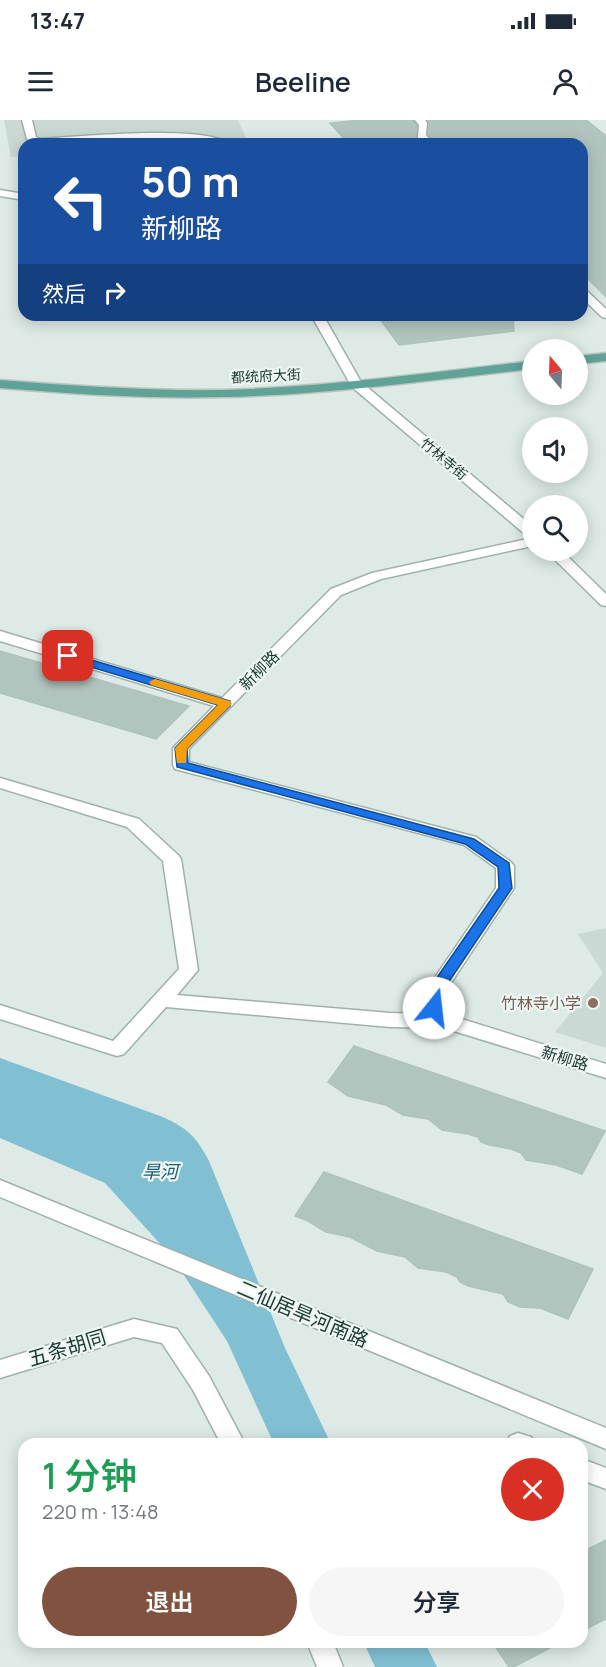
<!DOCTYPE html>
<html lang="zh">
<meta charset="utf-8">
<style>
:root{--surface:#fff;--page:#f6f6f7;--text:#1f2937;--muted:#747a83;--accent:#815240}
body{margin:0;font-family:Manrope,"Noto Sans SC",sans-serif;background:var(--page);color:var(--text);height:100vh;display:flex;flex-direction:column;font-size:22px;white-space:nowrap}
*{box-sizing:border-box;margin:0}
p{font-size:20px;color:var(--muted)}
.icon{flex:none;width:33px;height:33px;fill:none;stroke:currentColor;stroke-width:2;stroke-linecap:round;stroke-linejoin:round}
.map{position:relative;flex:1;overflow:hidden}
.panel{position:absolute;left:18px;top:1318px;width:570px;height:210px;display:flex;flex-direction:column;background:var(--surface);border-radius:18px;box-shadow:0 3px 15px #0003}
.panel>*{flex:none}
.banner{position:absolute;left:18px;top:18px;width:570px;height:183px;border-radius:18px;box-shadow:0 3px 15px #0003;background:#1a4fa0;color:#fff;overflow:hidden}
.needle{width:39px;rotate:341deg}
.controls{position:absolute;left:522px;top:219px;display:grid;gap:12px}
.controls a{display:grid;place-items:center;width:66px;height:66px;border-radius:50%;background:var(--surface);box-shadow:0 3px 15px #0003;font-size:30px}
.pin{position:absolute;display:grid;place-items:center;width:51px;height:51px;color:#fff;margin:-26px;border-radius:12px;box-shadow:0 3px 9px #0006}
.me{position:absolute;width:66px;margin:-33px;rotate:16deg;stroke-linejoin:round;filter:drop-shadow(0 0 4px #0008)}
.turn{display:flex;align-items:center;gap:21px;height:126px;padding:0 24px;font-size:27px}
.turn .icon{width:78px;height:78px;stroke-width:2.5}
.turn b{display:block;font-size:42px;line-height:51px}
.then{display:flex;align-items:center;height:57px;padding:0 24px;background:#0003;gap:12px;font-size:22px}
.round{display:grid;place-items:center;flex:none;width:63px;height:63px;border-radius:32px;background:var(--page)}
.summary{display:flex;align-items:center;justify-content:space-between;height:102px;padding:0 24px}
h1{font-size:36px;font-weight:600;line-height:45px;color:#1e9e55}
.action{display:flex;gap:12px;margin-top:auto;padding:12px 24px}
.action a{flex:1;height:69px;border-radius:36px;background:var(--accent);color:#fff;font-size:24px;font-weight:600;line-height:69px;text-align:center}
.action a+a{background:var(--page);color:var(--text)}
.status{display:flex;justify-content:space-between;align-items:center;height:42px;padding:0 30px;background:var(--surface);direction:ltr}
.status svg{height:16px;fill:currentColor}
header{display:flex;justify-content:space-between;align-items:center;height:78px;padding:0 24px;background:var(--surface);font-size:27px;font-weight:600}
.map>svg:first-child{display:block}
.built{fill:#cbd9d4}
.water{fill:#81bfd3}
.building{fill:#b2c4be;stroke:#afc3bd;stroke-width:1.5}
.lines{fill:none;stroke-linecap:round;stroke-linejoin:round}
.minor-casing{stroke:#a0b1ac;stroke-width:3}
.major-casing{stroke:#bcc4c2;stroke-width:3}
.minor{fill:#fff;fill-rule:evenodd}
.major{fill:#5fa296;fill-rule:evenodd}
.route{fill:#1a73e8;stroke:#114b97;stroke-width:1.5}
.slow{fill:#f59e0b}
.education-dot{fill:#8d6e63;stroke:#edf6f2;stroke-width:2}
.labels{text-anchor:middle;stroke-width:4.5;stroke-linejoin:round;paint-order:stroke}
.far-street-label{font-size:14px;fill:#1e3934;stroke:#edf6f2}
.street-label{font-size:16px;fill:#1e3934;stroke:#edf6f2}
.education-label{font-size:16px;fill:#785e54;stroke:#edf6f2;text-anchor:end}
.water-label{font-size:18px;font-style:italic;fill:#165f77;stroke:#edf6f2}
.near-street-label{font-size:20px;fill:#1e3934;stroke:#edf6f2}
</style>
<div class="status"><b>13:47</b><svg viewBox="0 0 49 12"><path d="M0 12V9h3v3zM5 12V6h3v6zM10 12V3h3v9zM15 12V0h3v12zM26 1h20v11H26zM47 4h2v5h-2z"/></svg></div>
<header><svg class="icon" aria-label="menu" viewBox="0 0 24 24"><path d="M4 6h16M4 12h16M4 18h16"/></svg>Beeline<svg class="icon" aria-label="person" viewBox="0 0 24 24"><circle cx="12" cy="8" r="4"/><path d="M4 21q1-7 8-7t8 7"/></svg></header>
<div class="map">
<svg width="606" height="1547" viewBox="0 0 606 1547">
<rect width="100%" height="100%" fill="#ddeae5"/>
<g class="built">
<polygon points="4,0 238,0 248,23 24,24 24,36 11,37"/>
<polygon points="606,808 606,928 555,912 603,853 578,814"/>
</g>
<g class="water">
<path d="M0,938L163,997C188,1009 196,1016 209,1041L285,1228L331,1324H274L227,1221L172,1137L105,1063L0,1018Z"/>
<polygon points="364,1523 425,1523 437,1547 375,1547"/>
</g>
<g class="building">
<polygon points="362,0 413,0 417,6 416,18 420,24 349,24 330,3"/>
<polygon points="428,0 586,0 606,16 606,177 582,153 582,24 436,24 428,14"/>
<polygon points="377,195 513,195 514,211 399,225"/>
<polygon points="0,531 189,586 156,619 0,573"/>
<polygon points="354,926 605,1011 582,1054 556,1045 526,1040 521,1033 511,1029 489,1025 481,1022 478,1017 468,1014 442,1010 428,999 403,995 386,985 348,976 328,962"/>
<polygon points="324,1052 593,1149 568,1199 540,1188 520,1187 508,1182 503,1174 468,1166 460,1162 457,1157 446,1152 418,1148 405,1137 377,1131 350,1117 326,1112 308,1101 295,1096"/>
<polygon points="606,1420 606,1499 582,1511 582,1432"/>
<polygon points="492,1522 561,1522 514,1547 509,1547"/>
</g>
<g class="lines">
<g class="minor-casing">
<g id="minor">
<path d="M22,0H32L36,17L40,19C77,17 204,4 230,24L164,20L34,24L27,19Z"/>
<polygon points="415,0 425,0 427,3 426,15 434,24 423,24 418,18 419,5"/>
<polygon points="0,70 24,74 24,80 0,76"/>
<polygon points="582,169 586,170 606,189 606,198 602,197 582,178"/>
<polygon points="311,195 323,195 361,262 532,406 532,417 527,416 352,267"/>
<polygon points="532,418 532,426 381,459 341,475 189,629 189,642 476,717 511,742 514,746 514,768 445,872 444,887 452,896 606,944 606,958 444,908 390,907 166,887 124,934 117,936 0,899 0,885 113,921 179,849 163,741 127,707 0,668 0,658 139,699 178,735 181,739 198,850 177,875 390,893 428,894 424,888 425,872 496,768 496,748 464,725 175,649 173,645 173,628 214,586 0,521 0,511 222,578 331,469 372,453"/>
<polygon points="545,430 561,430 606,474 606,486 601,485"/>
<polygon points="0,1060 606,1308 606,1329 0,1077"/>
<polygon points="134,1199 177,1209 209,1256 245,1324 221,1324 193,1270 162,1223 134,1217 0,1258 0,1240"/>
<polygon points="518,1313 531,1317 535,1324 507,1324 510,1316"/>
<polygon points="582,1339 606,1348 606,1369 582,1360"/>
<polygon points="307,1522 333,1522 343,1547 317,1547"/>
</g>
</g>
<g class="major-casing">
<g id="major">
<polygon points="606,233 606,241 578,244 578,236"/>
<path d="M532,241V249C429,260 326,275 223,277C148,279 74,274 0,268V260C74,266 148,271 223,270C326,267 429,253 532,241Z"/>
</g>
</g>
<use href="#minor" class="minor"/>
<use href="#major" class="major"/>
</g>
<polygon class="route" points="68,533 230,581 230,586 187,629 188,643 474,719 509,743 512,768 442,872 440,891 429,891 427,872 499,768 498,747 465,724 177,647 175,628 218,585 64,539 64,534"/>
<polygon class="slow" points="155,559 230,581 232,584 187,629 186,643 177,643 175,628 218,585 151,565 149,562"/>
<circle class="education-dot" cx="593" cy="883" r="6"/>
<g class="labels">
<g class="far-street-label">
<text transform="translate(266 256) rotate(-3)" y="5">都统府大街</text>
<text transform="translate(444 339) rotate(40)" y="5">竹林寺街</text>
</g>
<g class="street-label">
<text transform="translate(259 550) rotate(-45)" y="6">新柳路</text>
<text transform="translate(565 938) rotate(17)" y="6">新柳路</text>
</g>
<g class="education-label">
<text x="581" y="889">竹林寺小学</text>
</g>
<g class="water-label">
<text x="160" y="1058">旱河</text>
</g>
<g class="near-street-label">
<text transform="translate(303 1194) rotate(23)" y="7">二仙居旱河南路</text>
<text transform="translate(67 1228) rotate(-17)" y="7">五条胡同</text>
</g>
</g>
</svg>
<div class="controls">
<a><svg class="needle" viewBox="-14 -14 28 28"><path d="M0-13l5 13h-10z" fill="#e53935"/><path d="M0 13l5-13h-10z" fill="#747a83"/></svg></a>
<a><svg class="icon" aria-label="sound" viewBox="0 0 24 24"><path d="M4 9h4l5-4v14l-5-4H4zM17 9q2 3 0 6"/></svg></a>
<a><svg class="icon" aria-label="search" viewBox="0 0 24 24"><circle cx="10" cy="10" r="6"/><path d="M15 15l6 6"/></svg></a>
</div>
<div class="pin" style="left:68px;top:536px;background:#d93025"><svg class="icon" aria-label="arrive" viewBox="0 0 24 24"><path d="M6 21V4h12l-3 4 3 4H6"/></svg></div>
<svg class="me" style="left:434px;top:888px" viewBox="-20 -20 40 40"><circle r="19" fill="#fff"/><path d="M0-13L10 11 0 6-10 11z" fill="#1a73e8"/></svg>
<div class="banner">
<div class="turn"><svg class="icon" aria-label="left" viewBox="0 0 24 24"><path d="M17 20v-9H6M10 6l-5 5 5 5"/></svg><div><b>50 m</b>新柳路</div></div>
<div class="then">然后<svg class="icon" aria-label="right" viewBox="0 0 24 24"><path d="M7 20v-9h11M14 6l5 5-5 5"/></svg></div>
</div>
<section class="panel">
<div class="summary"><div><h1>1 分钟</h1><p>220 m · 13:48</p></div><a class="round" style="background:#d93025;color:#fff"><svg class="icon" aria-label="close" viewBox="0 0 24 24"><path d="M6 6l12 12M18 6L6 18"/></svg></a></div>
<div class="action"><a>退出</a><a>分享</a></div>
</section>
</div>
